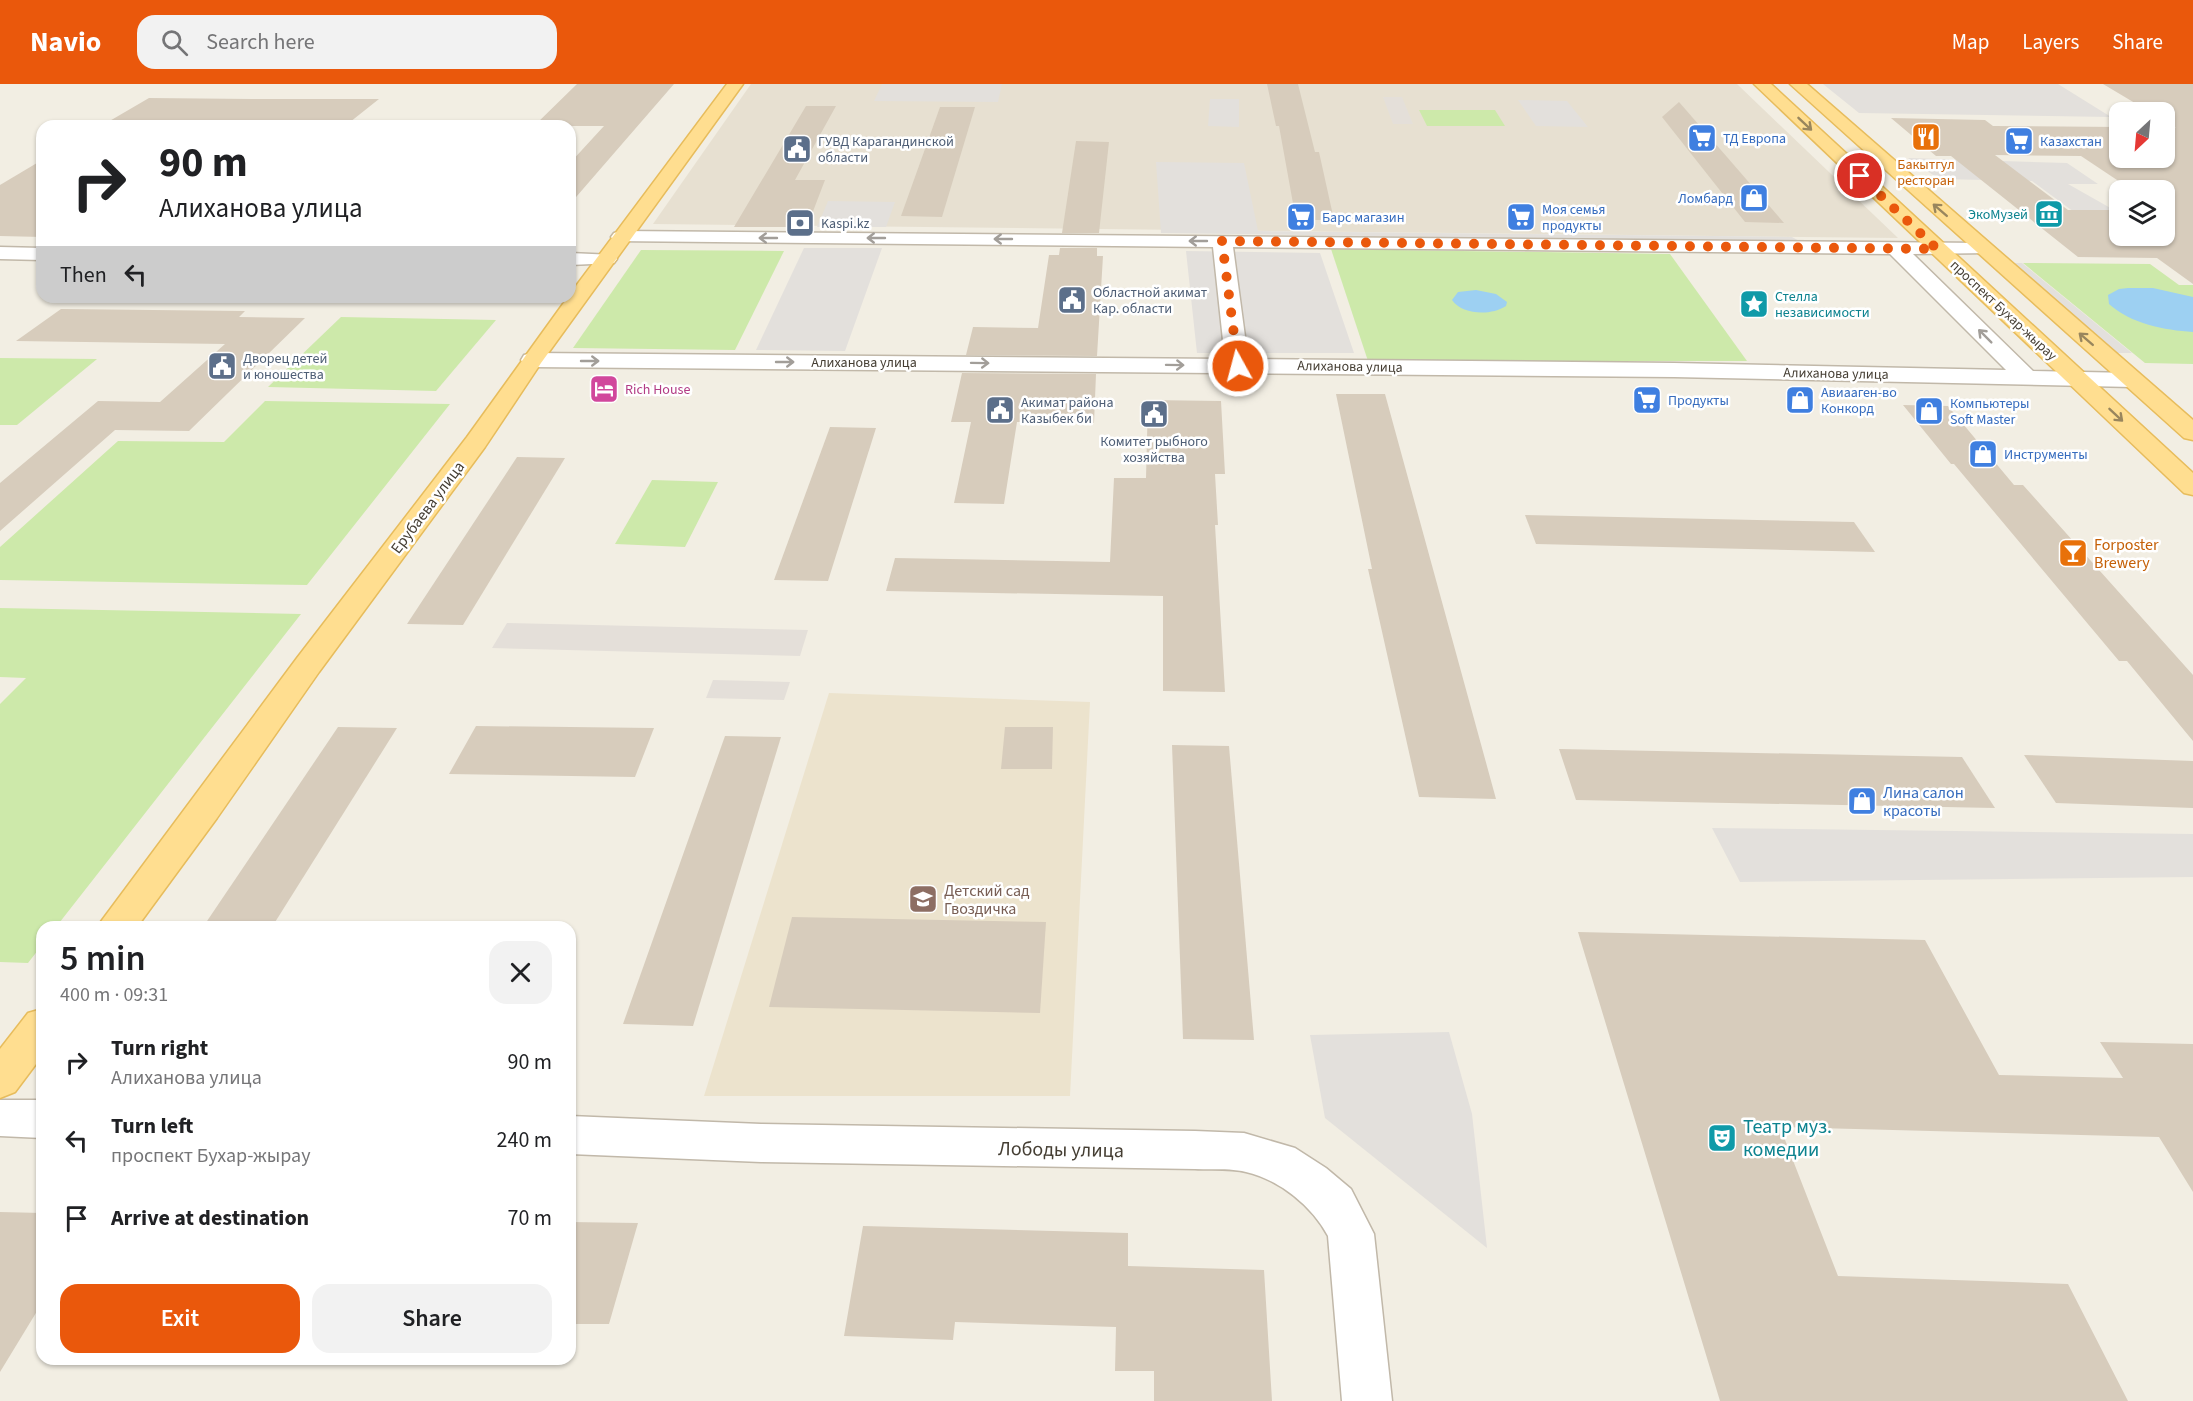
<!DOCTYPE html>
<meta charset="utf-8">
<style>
:root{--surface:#fff;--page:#f2f2f2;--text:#202124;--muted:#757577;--accent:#ea580c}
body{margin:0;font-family:"Source Sans 3",sans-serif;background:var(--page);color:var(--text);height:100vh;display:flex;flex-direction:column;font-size:22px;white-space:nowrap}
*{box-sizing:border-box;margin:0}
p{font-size:20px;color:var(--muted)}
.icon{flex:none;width:33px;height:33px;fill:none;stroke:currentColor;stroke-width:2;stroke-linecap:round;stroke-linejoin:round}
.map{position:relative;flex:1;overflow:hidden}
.sheet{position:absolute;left:36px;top:837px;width:540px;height:444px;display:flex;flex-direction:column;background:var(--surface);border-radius:18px;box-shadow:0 2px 4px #0004}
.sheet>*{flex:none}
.top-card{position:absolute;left:36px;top:36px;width:540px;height:183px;border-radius:18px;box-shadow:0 2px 4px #0004;background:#fff;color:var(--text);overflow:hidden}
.needle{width:39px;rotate:206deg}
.buttons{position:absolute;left:2109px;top:18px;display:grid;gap:12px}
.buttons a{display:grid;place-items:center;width:66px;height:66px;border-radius:12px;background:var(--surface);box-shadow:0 2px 4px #0004;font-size:30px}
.pin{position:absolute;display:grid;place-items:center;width:51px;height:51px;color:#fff;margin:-26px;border:3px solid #fff;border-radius:50%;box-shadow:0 2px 6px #0007}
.me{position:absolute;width:66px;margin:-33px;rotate:353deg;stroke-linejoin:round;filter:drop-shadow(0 0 4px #0008)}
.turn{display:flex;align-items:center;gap:21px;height:126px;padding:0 24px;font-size:27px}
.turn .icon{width:78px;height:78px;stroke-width:2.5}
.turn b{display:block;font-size:42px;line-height:51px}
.then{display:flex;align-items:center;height:57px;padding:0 24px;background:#0003;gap:12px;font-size:22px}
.round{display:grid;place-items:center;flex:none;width:63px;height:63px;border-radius:18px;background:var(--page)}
.summary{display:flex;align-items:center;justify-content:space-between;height:102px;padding:0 24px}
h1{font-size:36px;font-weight:600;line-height:45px}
.action{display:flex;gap:12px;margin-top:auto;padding:12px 24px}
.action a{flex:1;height:69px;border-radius:18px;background:var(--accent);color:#fff;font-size:24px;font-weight:600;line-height:69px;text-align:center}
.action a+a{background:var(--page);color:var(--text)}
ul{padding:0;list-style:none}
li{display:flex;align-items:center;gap:18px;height:78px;padding:0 24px}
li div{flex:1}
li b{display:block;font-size:22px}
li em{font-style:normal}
header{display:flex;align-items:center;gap:36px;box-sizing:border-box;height:84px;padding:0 30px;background:var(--accent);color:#fff}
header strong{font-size:28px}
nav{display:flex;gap:33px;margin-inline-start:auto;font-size:21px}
.search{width:420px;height:54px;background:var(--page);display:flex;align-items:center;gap:15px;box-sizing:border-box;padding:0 21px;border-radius:18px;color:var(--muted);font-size:22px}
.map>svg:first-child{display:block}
.residential{fill:#e7e0d1}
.industrial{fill:#e4dfd9}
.education{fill:#ece3cd}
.green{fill:#cde9aa}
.parking{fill:#e3e0dc}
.water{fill:#9dd0f2}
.building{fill:#d7ccbc;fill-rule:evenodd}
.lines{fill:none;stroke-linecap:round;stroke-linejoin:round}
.minor-casing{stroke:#c1b8a9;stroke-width:3}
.major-casing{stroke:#e7bc5c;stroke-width:3}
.minor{fill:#fff;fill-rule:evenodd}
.major{fill:#ffde90;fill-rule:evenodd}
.oneway{stroke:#99865d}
.oneway2{stroke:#a29e99}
.route{stroke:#ea580c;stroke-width:10;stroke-dasharray:0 18}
.labels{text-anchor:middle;stroke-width:5;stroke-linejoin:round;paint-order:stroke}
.far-shop-label{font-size:14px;fill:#366cbe;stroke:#fff;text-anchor:start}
.far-service-label{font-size:14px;fill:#4e5e75;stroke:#fff;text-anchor:start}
.far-food-label{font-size:14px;fill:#c56008;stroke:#fff}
.far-culture-label{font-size:14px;fill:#0d838f;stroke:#fff;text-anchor:end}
.far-street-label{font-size:14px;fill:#453e33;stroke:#fff}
.far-hotel-label{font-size:14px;fill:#b23c85;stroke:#fff;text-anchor:start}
.street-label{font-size:16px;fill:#453e33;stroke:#fff}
.food-label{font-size:16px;fill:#c56008;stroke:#fff;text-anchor:start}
.shop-label{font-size:16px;fill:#366cbe;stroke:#fff;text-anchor:start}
.education-label{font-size:16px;fill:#785e54;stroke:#fff;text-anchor:start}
.near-culture-label{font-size:20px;fill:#0d838f;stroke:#fff;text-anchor:start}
.near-street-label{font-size:20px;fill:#453e33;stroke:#fff}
</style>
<header>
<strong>Navio</strong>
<div class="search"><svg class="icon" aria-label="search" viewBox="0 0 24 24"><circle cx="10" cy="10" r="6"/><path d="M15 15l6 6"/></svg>Search here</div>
<nav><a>Map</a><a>Layers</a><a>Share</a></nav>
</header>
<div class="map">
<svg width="2193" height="1317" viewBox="0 0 2193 1317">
<rect width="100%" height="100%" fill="#f2eee3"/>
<polygon class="residential" points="751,0 1737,0 1898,154 653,140"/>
<g class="industrial">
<polygon points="1383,13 1402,13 1413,40 1393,40"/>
<polygon points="507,539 808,546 800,572 492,564"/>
<polygon points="713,596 790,598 784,616 706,614"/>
</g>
<polygon class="education" points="829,609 1090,618 1070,1012 704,1012"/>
<g class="green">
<polygon points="1419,26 1495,26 1505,42 1427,42"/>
<polygon points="1331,165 1670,170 1747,277 1368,277"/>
<polygon points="641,166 784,167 735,266 573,264"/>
<polygon points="2023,179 2150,180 2179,201 2193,201 2193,280 2145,279"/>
<polygon points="341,233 496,236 436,307 268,303"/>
<polygon points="0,274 97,275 17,341 0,341"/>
<polygon points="265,317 450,320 307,501 0,496 0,463 118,357 224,358"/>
<polygon points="652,396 718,398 685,463 615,460"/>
<polygon points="0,524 301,530 56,843 42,843 42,861 28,879 0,878 0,620 26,594 0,593"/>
</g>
<g class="parking">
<polygon points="882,0 1002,0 998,18 874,17"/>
<polygon points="1823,0 2058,0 2111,33 1859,29"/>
<polygon points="1210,15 1239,15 1239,43 1208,42"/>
<polygon points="1518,16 1567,17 1588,43 1536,42"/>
<polygon points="1908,74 2067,79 2098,100 2068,100 2114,126 2120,152 2146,152 2108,153 2032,97 1939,95"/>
<polygon points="1156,78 1244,79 1258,147 1792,153 1801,158 1161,149"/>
<polygon points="828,117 895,118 886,143 817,143"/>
<polygon points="804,164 882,164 845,267 756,266"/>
<polygon points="1186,167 1320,169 1354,269 1197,269"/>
<polygon points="2008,179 2022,179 2132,269 2113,269"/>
<polygon points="1712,744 2193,750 2193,793 1740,798"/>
<polygon points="1449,948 1472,1030 1487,1164 1325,1034 1310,951"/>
</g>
<g class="water">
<path d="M2128,204H2153L2193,213V248C2164,246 2131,240 2109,220L2108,211L2119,205Z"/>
<path d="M1476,206L1496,210L1507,218L1506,222C1491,232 1462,231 1452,216L1458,208Z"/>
</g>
<g class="building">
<polygon points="577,0 674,0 570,120 570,79 604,42 534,42"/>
<polygon points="1267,0 1298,0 1315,68 1319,68 1334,136 1296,136 1279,42 1276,42"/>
<path d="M2103,0H2193V200L2157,174L2078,173L1951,72H1936L1891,34L1985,36L1993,42L2120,43V74H2164V44H2176L2164,37V28H2150ZM1995,71L2081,72L2132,106H2164V152H2120V126H2068Z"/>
<polygon points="149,14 252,15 379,15 345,42 101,42"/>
<polygon points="1679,18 1727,73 1784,139 1745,138 1662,33"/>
<polygon points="806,22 836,22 795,96 825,96 807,143 734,143"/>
<polygon points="940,23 975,23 942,133 901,132"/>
<polygon points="1076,57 1109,58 1099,149 1062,149"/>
<polygon points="42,76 42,153 0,152 0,101"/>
<polygon points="1060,164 1097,164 1097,172 1103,172 1097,272 966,271 973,243 1038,244 1049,171 1059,171"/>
<polygon points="61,225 245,227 239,233 305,234 189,347 115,346 0,447 0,399 98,317 160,318 225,260 16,257"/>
<polygon points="962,289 1096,290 1094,339 1017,338 1004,420 954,419 971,338 951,338"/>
<polygon points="1336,310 1385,310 1496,715 1419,713 1368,485 1372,485"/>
<polygon points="1148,316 1221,317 1225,390 1215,390 1218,441 1215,441 1225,608 1163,607 1163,512 886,507 895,474 1110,478 1114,394 1146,394"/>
<polygon points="1903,321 1948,322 2014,401 2023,401 2193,591 2193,657 2127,577 2119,577 1954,380 1951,380"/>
<polygon points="830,343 876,344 828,497 774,496"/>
<polygon points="517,373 565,374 463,541 407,540"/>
<polygon points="1525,431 1854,438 1875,468 1536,460"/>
<polygon points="476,642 654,644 635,693 449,690"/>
<polygon points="338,643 397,644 272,843 203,843"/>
<polygon points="1005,643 1053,643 1052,685 1001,685"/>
<polygon points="725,652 781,653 693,942 623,940"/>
<polygon points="1172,661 1229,662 1254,956 1183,955"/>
<polygon points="1559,665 1962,673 1995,724 1576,716"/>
<polygon points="2024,671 2193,677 2193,724 2056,719"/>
<polygon points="792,833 1046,838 1040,929 769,923"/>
<polygon points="1578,848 1925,856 1999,991 2123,994 2100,958 2193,960 2193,1108 2159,1053 1780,1043 1838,1192 2068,1200 2128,1317 1720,1317"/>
<polygon points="0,1128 42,1129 42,1219 0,1288"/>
<polygon points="570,1138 638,1139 609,1240 570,1240"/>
<polygon points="863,1142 1128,1149 1128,1182 1264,1186 1272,1317 1154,1317 1154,1287 1115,1287 1116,1243 955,1238 953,1256 844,1252"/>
</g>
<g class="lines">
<g class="minor-casing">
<g id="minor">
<path d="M621,147L1983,159L1990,161L1993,165L1990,169L1913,170L2033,287L2132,289L2140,291L2144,296L2140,301L2132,303L1674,293L532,283L524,281L521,276L524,271L532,269L1225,275L1213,163L614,157L611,153L614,149ZM1233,163L1890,170L2006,286L1674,279L1248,275Z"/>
<polygon points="0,163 42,164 42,176 0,175"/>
<polygon points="570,169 614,171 617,175 614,179 570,181"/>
<polygon points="0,1016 42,1016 42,1054 0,1052"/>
<path d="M570,1032L761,1040L1195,1047L1244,1049L1295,1064L1326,1084L1351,1105L1374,1150L1392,1317H1342L1328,1152C1312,1122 1280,1096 1246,1088C1230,1084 1211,1086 1195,1085L761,1078L570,1070Z"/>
</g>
</g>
<g class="major-casing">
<g id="major">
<polygon points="727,0 743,0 541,279 485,363 319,588 217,734 137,843 97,843 297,574 467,353 568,213 570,213 570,210"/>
<polygon points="1754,0 1771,0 2193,389 2193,411 2184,409"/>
<polygon points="1790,0 1807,0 2193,336 2193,356 2184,354"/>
<polygon points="42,925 42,972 15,1008 0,1014 0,965 28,929"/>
</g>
</g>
<use href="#minor" class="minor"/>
<use href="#major" class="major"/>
</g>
<defs><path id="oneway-shaft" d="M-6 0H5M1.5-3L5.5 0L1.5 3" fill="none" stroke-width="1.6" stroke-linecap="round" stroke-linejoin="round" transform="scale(1.5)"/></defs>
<g class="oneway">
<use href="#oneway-shaft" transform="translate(1805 40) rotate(43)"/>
<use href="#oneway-shaft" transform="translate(1940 126) rotate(-139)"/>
<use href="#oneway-shaft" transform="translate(2086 255) rotate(-139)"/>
<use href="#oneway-shaft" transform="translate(2116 331) rotate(43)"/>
</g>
<g class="oneway2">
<use href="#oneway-shaft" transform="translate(768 154) rotate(-180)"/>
<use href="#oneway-shaft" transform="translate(876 154) rotate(-180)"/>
<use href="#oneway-shaft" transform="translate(1003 155) rotate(-180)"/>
<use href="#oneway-shaft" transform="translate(1198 157) rotate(-180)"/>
<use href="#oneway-shaft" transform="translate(1985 252) rotate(-135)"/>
<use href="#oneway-shaft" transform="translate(590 277)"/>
<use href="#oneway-shaft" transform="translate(785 278)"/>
<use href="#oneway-shaft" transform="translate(980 279) rotate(1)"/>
<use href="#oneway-shaft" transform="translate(1175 281) rotate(1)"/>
</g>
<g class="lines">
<polyline class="route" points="1238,282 1222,157 1937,165 1860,92"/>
</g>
<defs>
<g id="restaurant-square" transform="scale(1.5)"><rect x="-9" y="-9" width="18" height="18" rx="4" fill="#e8710a" stroke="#fff"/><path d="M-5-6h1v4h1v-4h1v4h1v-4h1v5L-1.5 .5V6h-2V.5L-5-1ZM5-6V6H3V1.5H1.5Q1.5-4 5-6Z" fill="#fff"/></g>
<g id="supermarket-square" transform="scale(1.5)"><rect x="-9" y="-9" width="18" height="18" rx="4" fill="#3f7fe0" stroke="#fff"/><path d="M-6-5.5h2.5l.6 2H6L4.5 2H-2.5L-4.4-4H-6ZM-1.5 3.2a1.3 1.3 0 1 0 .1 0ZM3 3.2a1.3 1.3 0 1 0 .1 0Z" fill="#fff"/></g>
<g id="civic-square" transform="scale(1.5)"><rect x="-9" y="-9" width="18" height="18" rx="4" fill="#5c6f8a" stroke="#fff"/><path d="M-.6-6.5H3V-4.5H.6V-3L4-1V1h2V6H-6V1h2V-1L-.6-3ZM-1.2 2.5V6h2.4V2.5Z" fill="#fff"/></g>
<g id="shop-square" transform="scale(1.5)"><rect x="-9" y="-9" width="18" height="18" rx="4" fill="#3f7fe0" stroke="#fff"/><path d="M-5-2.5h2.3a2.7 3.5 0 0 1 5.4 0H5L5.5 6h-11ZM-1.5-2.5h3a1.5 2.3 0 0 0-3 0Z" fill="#fff"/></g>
<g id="museum-square" transform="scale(1.5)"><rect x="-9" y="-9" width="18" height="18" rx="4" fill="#0f9aa8" stroke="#fff"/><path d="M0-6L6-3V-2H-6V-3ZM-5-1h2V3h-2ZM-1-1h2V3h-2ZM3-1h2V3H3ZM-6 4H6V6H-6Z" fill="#fff"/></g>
<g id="bank-square" transform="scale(1.5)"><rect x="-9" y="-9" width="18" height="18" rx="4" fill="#5c6f8a" stroke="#fff"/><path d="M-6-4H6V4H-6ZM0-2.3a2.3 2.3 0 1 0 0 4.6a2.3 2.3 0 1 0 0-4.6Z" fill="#fff"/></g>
<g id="sight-square" transform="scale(1.5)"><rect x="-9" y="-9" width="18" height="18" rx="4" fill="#0f9aa8" stroke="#fff"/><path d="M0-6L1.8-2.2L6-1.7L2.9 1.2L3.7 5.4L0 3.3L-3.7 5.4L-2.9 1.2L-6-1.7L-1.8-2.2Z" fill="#fff"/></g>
<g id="hotel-square" transform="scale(1.5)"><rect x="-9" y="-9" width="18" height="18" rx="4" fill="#d1479c" stroke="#fff"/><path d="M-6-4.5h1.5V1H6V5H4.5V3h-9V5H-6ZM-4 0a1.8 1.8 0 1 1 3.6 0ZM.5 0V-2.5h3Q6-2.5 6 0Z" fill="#fff"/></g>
<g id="bar-square" transform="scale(1.5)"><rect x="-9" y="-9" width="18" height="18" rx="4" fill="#e8710a" stroke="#fff"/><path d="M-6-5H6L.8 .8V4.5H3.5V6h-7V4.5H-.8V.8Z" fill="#fff"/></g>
<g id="school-square" transform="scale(1.5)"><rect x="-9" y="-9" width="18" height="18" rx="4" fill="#8d6e63" stroke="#fff"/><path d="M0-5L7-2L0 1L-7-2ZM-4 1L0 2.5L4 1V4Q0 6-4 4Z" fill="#fff"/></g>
<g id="theatre-square" transform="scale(1.5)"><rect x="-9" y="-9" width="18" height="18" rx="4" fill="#0f9aa8" stroke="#fff"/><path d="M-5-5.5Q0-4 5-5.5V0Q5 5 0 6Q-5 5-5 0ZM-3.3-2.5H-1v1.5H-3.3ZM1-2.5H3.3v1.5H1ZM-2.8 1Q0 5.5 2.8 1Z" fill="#fff"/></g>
</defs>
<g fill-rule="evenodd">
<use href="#restaurant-square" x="1926" y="53"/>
<use href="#supermarket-square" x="1702" y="54"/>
<use href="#supermarket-square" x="2019" y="57"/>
<use href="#civic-square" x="797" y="65"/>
<use href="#shop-square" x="1754" y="114"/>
<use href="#museum-square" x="2049" y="130"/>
<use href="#supermarket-square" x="1301" y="133"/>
<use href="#supermarket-square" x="1521" y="133"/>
<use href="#bank-square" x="800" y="139"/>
<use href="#civic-square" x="1072" y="216"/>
<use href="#sight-square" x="1754" y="220"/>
<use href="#civic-square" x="222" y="282"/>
<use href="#hotel-square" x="604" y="305"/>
<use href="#supermarket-square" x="1647" y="316"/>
<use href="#shop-square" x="1800" y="316"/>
<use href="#civic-square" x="1000" y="326"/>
<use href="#shop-square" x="1929" y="327"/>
<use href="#civic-square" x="1154" y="330"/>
<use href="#shop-square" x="1983" y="370"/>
<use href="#bar-square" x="2073" y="469"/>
<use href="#shop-square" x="1862" y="717"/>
<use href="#school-square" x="923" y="815"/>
<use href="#theatre-square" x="1722" y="1054"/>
</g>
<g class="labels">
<g class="far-shop-label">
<text x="1723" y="59">ТД Европа</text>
<text x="2040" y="62">Казахстан</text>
<text x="1733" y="119" text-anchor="end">Ломбард</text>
<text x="1542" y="130">Моя семья<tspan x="1542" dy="16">продукты</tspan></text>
<text x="1322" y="138">Барс магазин</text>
<text x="1821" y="313">Авиааген-во<tspan x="1821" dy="16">Конкорд</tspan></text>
<text x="1668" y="321">Продукты</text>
<text x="1950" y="324">Компьютеры<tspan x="1950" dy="16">Soft Master</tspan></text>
<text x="2004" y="375">Инструменты</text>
</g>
<g class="far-service-label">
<text x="818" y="62">ГУВД Карагандинской<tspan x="818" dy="16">области</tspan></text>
<text x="821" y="144">Kaspi.kz</text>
<text x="1093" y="213">Областной акимат<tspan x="1093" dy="16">Кар. области</tspan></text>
<text x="243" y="279">Дворец детей<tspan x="243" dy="16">и юношества</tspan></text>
<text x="1021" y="323">Акимат района<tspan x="1021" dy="16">Казыбек би</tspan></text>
<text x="1154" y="362" text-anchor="middle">Комитет рыбного<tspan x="1154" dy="16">хозяйства</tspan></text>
</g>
<g class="far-food-label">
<text x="1926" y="85">Бакытгул<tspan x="1926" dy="16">ресторан</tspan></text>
</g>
<g class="far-culture-label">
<text x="2028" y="135">ЭкоМузей</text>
<text x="1775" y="217" text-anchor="start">Стелла<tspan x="1775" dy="16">независимости</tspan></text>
</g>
<g class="far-street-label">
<text transform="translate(2004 226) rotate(43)" y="5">проспект Бухар-жырау</text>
<text x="864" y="283">Алиханова улица</text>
<text transform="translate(1350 282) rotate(1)" y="5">Алиханова улица</text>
<text transform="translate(1836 289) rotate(1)" y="5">Алиханова улица</text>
</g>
<g class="far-hotel-label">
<text x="625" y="310">Rich House</text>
</g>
<g class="street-label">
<text transform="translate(427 423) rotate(-53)" y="6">Ерубаева улица</text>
</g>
<g class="food-label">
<text x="2094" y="466">Forposter<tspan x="2094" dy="18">Brewery</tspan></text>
</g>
<g class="shop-label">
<text x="1883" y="714">Лина салон<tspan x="1883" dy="18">красоты</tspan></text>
</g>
<g class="education-label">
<text x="944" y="812">Детский сад<tspan x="944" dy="18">Гвоздичка</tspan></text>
</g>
<g class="near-culture-label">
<text x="1743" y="1049">Театр муз.<tspan x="1743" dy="23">комедии</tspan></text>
</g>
<g class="near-street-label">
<text transform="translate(1061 1065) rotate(1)" y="7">Лободы улица</text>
</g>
</g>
</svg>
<div class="buttons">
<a><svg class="needle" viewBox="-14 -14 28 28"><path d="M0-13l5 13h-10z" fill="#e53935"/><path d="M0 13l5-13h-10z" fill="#757577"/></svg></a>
<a><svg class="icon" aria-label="layers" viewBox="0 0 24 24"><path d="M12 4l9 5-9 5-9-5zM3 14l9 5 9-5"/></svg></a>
</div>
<div class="pin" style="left:1860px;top:92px;background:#d93025"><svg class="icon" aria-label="arrive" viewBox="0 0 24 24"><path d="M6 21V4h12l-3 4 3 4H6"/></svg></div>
<svg class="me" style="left:1238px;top:282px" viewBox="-20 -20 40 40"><circle r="17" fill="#ea580c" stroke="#fff" stroke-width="3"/><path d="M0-11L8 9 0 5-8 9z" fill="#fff"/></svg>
<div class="top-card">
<div class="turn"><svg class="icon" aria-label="right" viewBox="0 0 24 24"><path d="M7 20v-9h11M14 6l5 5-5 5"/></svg><div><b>90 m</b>Алиханова улица</div></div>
<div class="then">Then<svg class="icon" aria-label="left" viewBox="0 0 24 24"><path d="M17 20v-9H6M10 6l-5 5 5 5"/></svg></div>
</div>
<section class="sheet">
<div class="summary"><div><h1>5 min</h1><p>400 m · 09:31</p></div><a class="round"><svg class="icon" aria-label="close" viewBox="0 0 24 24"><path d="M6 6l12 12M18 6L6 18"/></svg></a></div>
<ul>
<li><svg class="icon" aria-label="right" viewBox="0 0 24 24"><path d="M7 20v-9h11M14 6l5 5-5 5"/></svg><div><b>Turn right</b><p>Алиханова улица</p></div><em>90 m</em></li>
<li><svg class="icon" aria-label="left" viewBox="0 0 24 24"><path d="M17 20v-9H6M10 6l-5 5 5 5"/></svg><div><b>Turn left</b><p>проспект Бухар-жырау</p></div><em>240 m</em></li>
<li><svg class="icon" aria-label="arrive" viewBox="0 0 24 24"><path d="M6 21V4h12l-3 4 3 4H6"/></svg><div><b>Arrive at destination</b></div><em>70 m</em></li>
</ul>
<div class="action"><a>Exit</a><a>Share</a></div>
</section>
</div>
